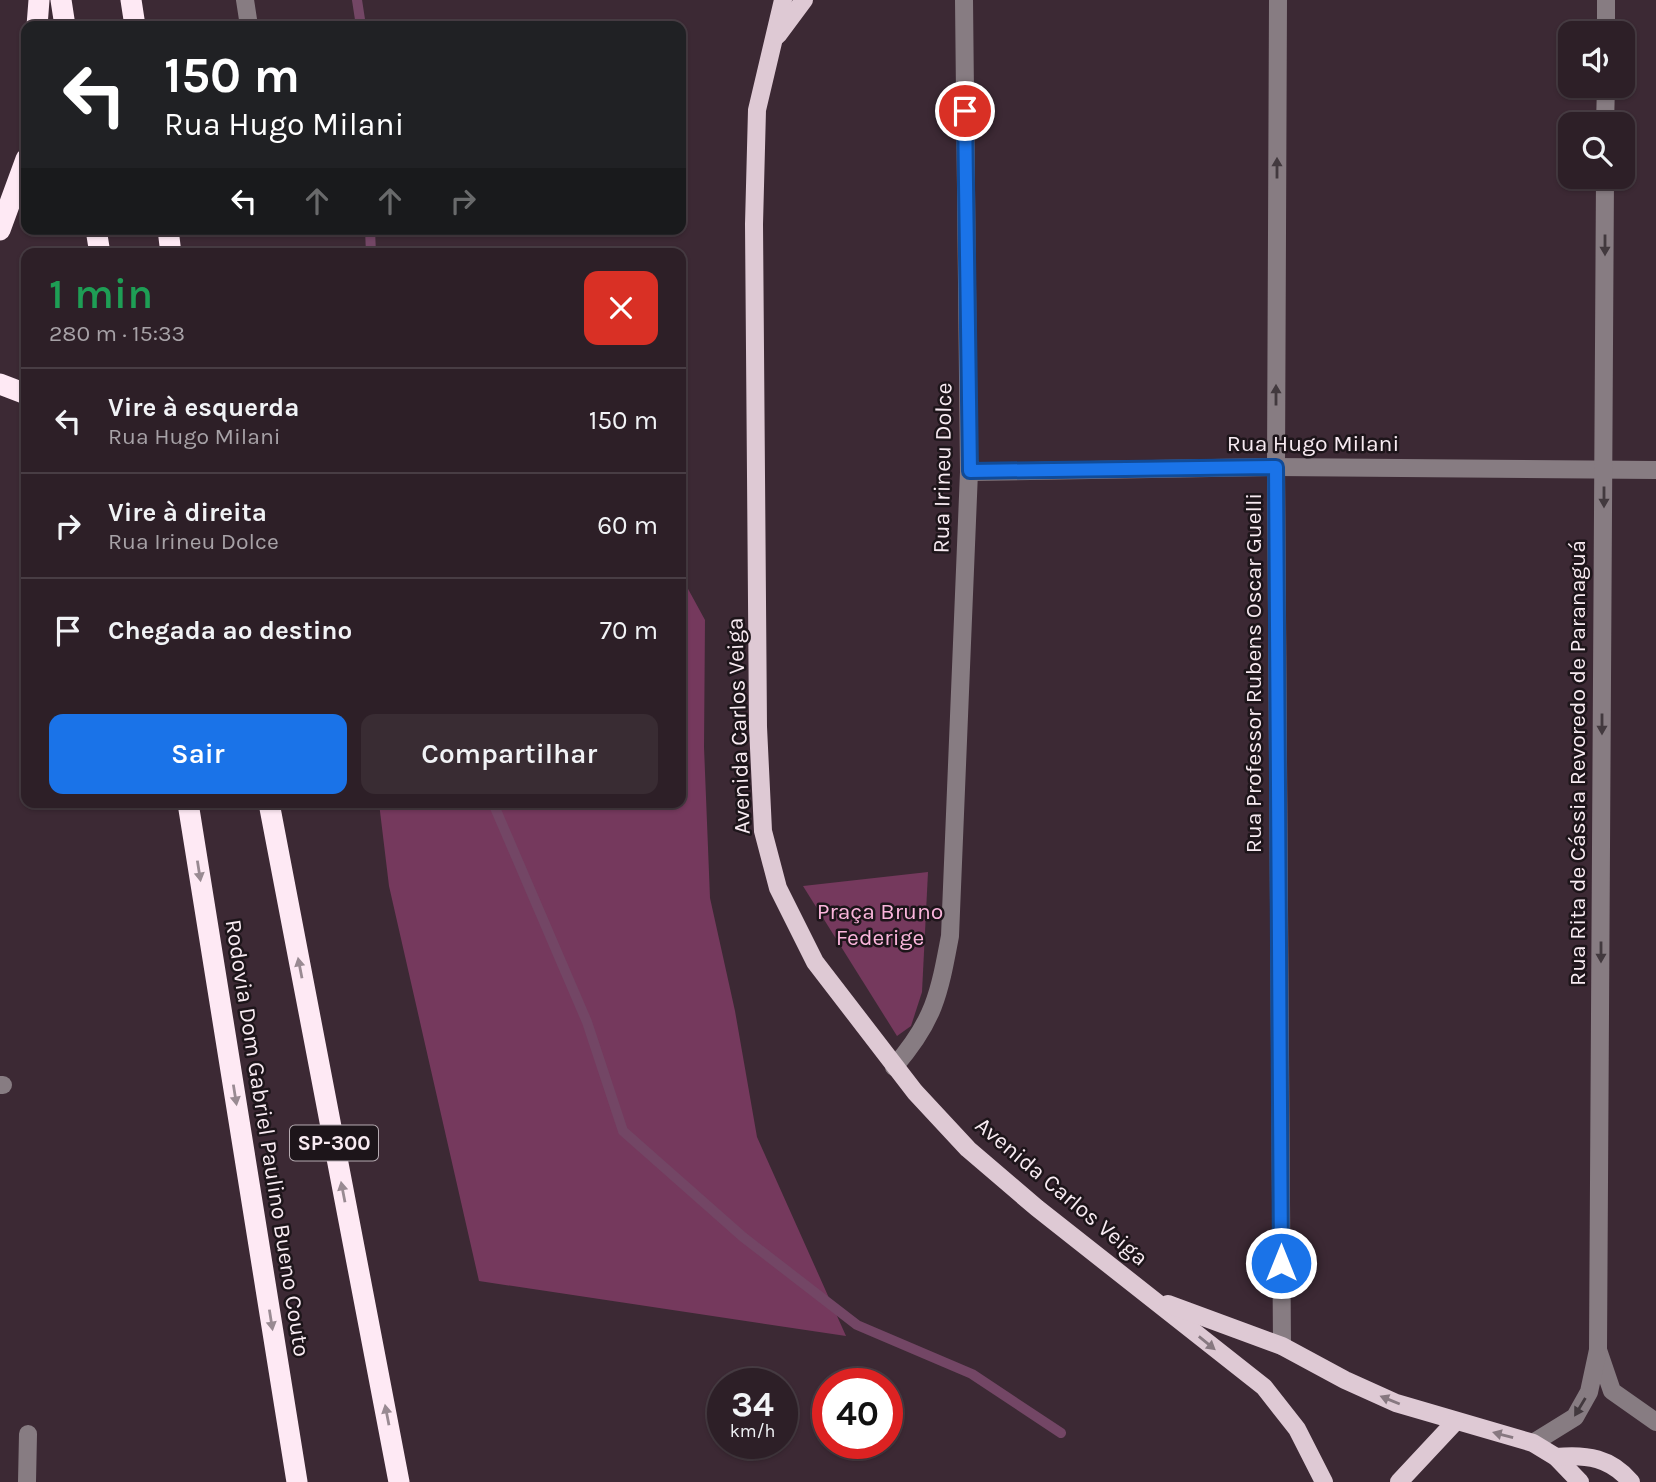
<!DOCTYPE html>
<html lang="pt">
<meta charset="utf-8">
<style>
:root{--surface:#2d1f27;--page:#392c33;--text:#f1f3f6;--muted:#a7a2a7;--line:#483d44;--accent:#1a73e8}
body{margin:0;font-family:Karla,sans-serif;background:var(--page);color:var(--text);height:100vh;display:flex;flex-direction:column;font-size:26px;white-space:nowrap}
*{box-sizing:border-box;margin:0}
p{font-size:23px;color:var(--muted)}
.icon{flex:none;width:38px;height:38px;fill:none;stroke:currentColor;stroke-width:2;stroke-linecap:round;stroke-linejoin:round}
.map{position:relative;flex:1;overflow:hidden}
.panel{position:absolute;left:21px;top:248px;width:665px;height:560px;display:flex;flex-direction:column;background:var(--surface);border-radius:14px;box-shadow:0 2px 5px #0004,0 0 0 2px var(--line)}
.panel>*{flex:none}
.hud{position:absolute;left:21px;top:21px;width:665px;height:214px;border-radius:14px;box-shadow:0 2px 5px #0004,0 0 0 2px var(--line);background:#202124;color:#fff;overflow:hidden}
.controls{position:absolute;left:1558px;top:21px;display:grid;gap:14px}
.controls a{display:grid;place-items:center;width:77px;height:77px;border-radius:14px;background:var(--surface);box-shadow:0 2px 5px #0004,0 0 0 2px var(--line);font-size:35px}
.speed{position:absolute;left:707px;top:1368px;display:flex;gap:14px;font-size:35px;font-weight:700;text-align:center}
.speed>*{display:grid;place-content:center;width:91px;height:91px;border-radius:50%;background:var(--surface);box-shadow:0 2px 5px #0004,0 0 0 2px var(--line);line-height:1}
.speed small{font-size:18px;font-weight:400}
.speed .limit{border:10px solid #d22;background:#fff;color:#111}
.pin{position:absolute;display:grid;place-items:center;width:60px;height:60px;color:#fff;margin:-30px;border:4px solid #fff;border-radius:50%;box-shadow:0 2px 7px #0007}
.me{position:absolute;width:77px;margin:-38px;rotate:0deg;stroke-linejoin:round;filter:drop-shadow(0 0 5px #0008)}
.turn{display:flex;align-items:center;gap:24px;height:147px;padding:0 28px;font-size:32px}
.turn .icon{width:91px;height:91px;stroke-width:2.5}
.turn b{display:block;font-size:49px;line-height:60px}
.lanes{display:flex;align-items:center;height:66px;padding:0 28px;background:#0003;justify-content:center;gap:35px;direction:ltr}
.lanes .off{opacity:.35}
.round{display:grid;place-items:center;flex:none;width:74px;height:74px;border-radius:14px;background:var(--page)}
.overview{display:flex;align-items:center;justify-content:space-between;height:119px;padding:0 28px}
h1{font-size:42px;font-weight:600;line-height:52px;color:#1e9e55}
.primary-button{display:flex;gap:14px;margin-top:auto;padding:14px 28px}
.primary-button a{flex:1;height:80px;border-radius:14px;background:var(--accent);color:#fff;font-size:28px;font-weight:600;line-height:80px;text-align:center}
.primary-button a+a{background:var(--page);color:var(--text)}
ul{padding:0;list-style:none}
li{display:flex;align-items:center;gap:21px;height:105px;padding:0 28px;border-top:2px solid var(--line)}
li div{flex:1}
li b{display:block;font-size:26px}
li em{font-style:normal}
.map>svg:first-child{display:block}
.green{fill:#75395d}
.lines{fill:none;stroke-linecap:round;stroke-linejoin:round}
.stream{stroke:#734665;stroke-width:10}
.minor{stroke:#877c82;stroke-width:18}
.major{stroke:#dec9d4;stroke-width:18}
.highway{stroke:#fee9f4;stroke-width:21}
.oneway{fill:#42393e}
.oneway2{fill:#998a92}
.oneway3{fill:#877880}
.route-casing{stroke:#114b97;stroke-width:18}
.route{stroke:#1a73e8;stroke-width:12}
.labels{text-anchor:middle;stroke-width:5;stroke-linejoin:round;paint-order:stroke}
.shield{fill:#1d151a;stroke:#b6abb1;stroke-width:2}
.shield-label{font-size:21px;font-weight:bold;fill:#f8ebf2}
.street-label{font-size:23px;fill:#f8ebf2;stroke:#1d151a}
.park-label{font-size:23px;fill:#fbb5dc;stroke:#1d151a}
</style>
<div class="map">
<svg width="1656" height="1482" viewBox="0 0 1656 1482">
<rect width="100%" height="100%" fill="#3c2934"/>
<g class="green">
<polygon points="681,576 705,620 704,747 710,898 735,1011 757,1137 846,1336 479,1281 389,886 379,803 681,803"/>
<polygon points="928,872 922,992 911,1026 897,1036 803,886"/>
</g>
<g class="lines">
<g class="stream">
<polyline points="357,0 361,26"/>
<polyline points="370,229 371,254"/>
<polyline points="493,803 587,1022 623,1131 743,1237 857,1325 972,1374 1061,1433"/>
</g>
<g class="minor">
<polyline points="245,0 249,26"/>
<polyline points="1278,0 1276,467 1282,1346"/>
<polyline points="1606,33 1606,0"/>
<polyline points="1605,124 1606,86"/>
<polyline points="969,472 1276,467 1656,470"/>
<path d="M894,1067C934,1021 939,995 950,936L969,472L964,0"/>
<polyline points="0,1085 3,1085"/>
<polyline points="1598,1350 1612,1391 1656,1422"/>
<polyline points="1533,1443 1575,1417 1589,1392 1598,1350 1605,177"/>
<polyline points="27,1482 28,1434"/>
</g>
<g class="major">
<polyline points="783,0 757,110 754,224 758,727 763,831 778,888 815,962 915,1092 968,1149 1037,1208 1264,1387 1297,1429 1324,1482"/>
<polyline points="778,35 804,0"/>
<polyline points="1168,1304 1282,1346 1345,1380 1396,1403 1533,1443 1556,1457 1580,1482"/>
<path d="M1556,1457C1587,1454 1611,1458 1631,1482"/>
<polyline points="1399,1482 1455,1422"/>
</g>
<g class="highway">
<polyline points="61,0 65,26"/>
<polyline points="131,0 135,26"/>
<polyline points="37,26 39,0"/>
<polyline points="96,229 100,254"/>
<polyline points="168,229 171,254"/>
<polyline points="0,230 26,159"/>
<polyline points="0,384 26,394"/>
<polyline points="188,803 297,1482"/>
<polyline points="269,803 399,1482"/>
</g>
</g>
<defs><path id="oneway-solid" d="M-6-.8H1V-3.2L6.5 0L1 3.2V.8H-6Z" transform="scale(1.75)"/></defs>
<g class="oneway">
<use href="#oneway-solid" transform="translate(1277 168) rotate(-90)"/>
<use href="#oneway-solid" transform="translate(1605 245) rotate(90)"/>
<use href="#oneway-solid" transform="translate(1276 395) rotate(-90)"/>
<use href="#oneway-solid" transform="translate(1604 497) rotate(90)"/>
<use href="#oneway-solid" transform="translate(1602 724) rotate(90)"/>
<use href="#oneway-solid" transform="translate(1601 952) rotate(90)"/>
<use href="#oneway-solid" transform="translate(1580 1407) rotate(121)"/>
</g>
<g class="oneway2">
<use href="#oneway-solid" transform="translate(199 871) rotate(81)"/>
<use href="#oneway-solid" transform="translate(300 968) rotate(-101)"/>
<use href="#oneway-solid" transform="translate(235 1095) rotate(81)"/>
<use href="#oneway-solid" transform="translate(343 1192) rotate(-101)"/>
<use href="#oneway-solid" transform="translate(271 1320) rotate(81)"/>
<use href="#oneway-solid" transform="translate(387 1415) rotate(-101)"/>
</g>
<g class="oneway3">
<use href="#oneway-solid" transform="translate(1207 1343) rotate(39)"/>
<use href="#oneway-solid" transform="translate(1390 1400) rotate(-158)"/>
<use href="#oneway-solid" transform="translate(1503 1435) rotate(-165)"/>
</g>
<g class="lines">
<g class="route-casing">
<polyline id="route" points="965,111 970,471 1276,467 1281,1263"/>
</g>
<use href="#route" class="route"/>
</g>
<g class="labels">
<rect class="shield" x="290" y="1125.5" width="88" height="35" rx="5"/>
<g class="shield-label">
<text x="334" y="1150">SP-300</text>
</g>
<g class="street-label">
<text x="1313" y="451">Rua Hugo Milani</text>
<text transform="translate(942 468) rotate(-89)" y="8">Rua Irineu Dolce</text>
<text transform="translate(1253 673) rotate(-90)" y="8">Rua Professor Rubens Oscar Guelli</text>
<text transform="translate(738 726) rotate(-92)" y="8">Avenida Carlos Veiga</text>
<text transform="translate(1577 763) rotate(-90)" y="8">Rua Rita de Cássia Revoredo de Paranaguá</text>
<text transform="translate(268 1138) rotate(81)" y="8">Rodovia Dom Gabriel Paulino Bueno Couto</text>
<text transform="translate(1062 1191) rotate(40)" y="8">Avenida Carlos Veiga</text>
</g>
<g class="park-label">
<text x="880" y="919">Praça Bruno<tspan x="880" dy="26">Federige</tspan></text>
</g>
</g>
</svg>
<div class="controls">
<a><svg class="icon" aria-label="sound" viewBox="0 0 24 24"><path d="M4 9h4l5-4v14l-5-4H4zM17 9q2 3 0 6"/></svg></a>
<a><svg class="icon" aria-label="search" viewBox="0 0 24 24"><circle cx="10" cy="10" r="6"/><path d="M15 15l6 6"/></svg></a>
</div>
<div class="speed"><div>34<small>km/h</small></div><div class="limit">40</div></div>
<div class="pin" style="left:965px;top:111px;background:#d93025"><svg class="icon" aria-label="arrive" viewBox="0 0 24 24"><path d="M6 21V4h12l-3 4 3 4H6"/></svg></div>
<svg class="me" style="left:1281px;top:1263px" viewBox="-20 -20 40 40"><circle r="17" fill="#1a73e8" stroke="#fff" stroke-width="3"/><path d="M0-11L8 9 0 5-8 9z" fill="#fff"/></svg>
<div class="hud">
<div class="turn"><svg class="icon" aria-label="left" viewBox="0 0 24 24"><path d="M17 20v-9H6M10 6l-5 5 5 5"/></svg><div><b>150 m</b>Rua Hugo Milani</div></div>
<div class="lanes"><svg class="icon" aria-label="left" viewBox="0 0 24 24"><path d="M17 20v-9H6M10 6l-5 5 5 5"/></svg><svg class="icon off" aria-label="ahead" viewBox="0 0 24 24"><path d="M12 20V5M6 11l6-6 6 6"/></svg><svg class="icon off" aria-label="ahead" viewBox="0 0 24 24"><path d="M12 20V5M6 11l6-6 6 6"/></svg><svg class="icon off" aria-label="right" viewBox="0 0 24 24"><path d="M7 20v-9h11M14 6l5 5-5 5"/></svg></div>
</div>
<section class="panel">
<div class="overview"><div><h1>1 min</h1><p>280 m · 15:33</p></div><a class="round" style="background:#d93025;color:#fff"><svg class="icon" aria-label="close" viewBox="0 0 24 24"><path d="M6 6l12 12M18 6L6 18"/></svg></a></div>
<ul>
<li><svg class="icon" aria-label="left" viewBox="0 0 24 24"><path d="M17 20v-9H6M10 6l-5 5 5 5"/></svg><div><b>Vire à esquerda</b><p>Rua Hugo Milani</p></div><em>150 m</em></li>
<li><svg class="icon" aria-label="right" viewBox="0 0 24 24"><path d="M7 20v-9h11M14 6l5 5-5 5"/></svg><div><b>Vire à direita</b><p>Rua Irineu Dolce</p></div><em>60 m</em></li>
<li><svg class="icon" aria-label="arrive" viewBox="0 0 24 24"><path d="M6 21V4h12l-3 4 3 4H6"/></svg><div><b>Chegada ao destino</b></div><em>70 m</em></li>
</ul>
<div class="primary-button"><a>Sair</a><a>Compartilhar</a></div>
</section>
</div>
